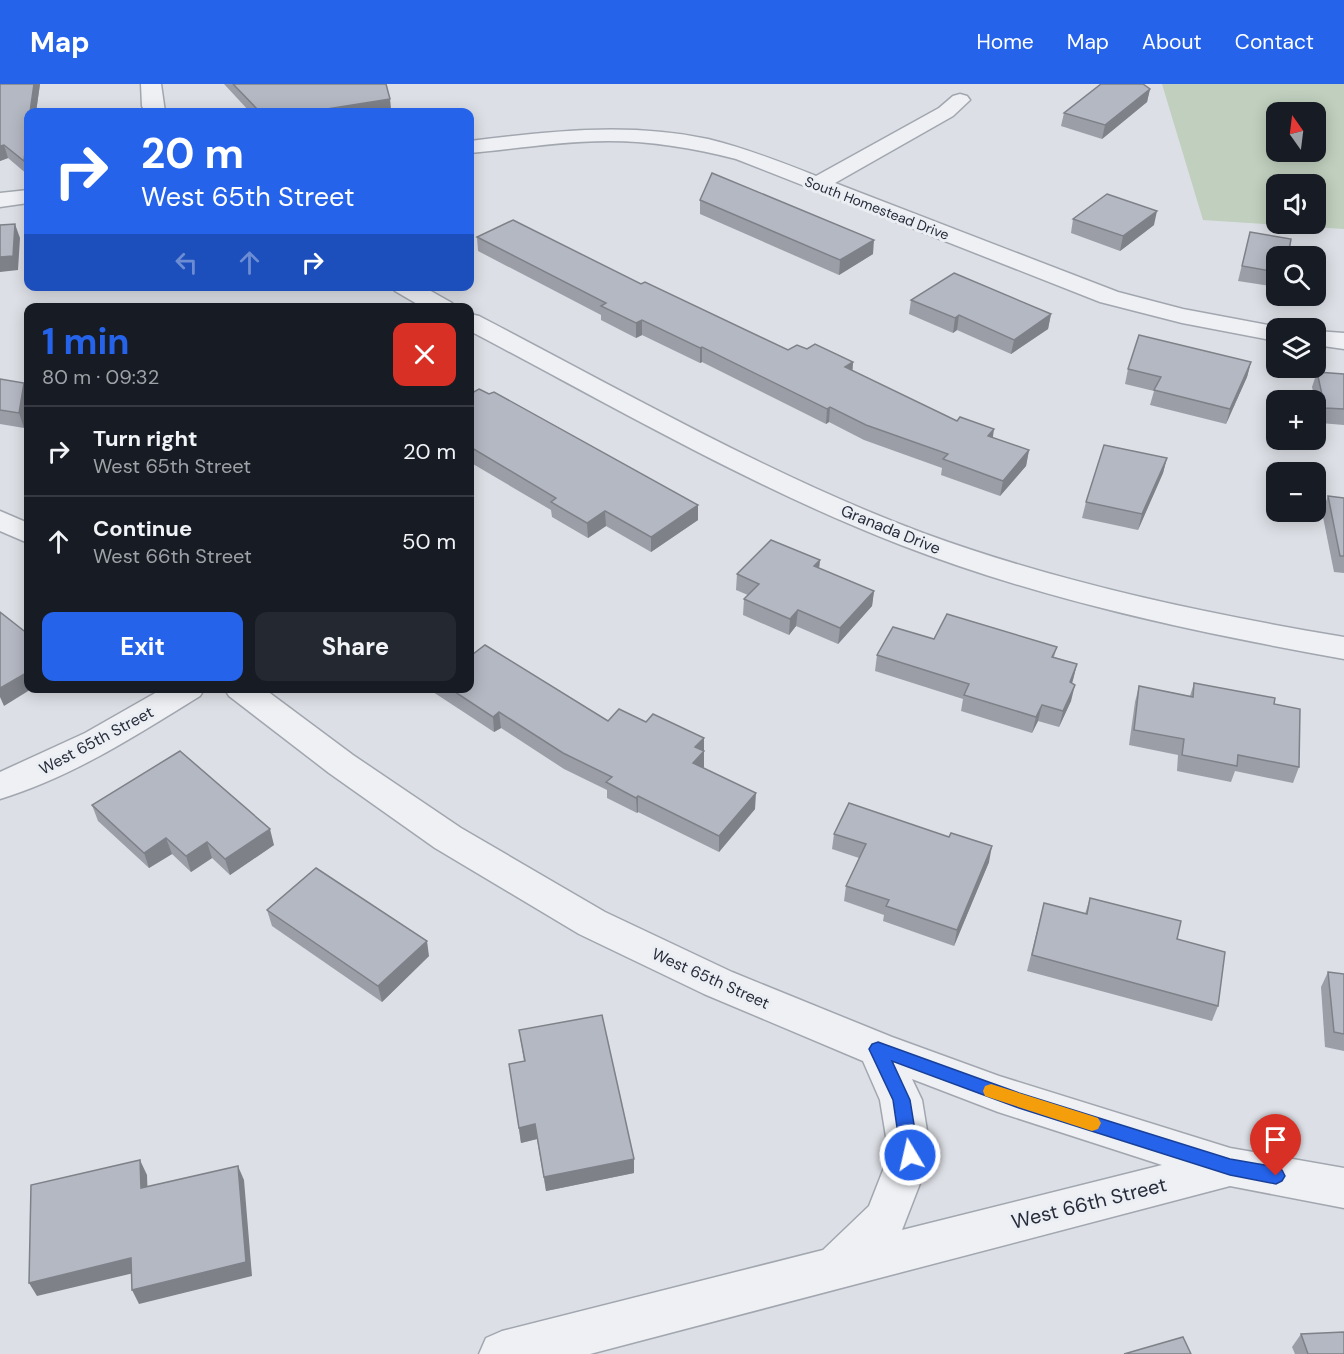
<!DOCTYPE html>
<meta charset="utf-8">
<style>
:root{--surface:#171b24;--page:#242831;--text:#f1f3f6;--muted:#9ea1a6;--line:#363941;--accent:#2563eb}
body{margin:0;font-family:"DM Sans",sans-serif;background:var(--page);color:var(--text);height:100vh;display:flex;flex-direction:column;font-size:22px;white-space:nowrap}
*{box-sizing:border-box;margin:0}
p{font-size:20px;color:var(--muted)}
.icon{flex:none;width:33px;height:33px;fill:none;stroke:currentColor;stroke-width:2;stroke-linecap:round;stroke-linejoin:round}
.map{position:relative;flex:1;overflow:hidden}
.drawer{position:absolute;left:24px;top:219px;width:450px;height:390px;display:flex;flex-direction:column;background:var(--surface);border-radius:12px;box-shadow:0 3px 15px #0003}
.drawer>*{flex:none}
.hud{position:absolute;left:24px;top:24px;width:450px;height:183px;border-radius:12px;box-shadow:0 3px 15px #0003;background:#2563eb;color:#fff;overflow:hidden}
.needle{width:39px;rotate:346deg}
.buttons{position:absolute;left:1266px;top:18px;display:grid;gap:12px}
.buttons a{display:grid;place-items:center;width:60px;height:60px;border-radius:12px;background:var(--surface);box-shadow:0 3px 15px #0003;font-size:30px}
.pin{position:absolute;display:grid;place-items:center;width:51px;height:51px;color:#fff;margin:-62px -26px;border-radius:50% 50% 50% 0;rotate:-45deg;box-shadow:0 0 6px #0007}
.pin .icon{rotate:45deg}
.me{position:absolute;width:66px;margin:-33px;rotate:351deg;stroke-linejoin:round;filter:drop-shadow(0 0 4px #0008)}
.turn{display:flex;align-items:center;gap:21px;height:126px;padding:0 18px;font-size:27px}
.turn .icon{width:78px;height:78px;stroke-width:2.5}
.turn b{display:block;font-size:42px;line-height:51px}
.lanes{display:flex;align-items:center;height:57px;padding:0 18px;background:#0003;justify-content:center;gap:30px;direction:ltr}
.lanes .off{opacity:.35}
.round{display:grid;place-items:center;flex:none;width:63px;height:63px;border-radius:12px;background:var(--page)}
.headline{display:flex;align-items:center;justify-content:space-between;height:102px;padding:0 18px}
h1{font-size:36px;font-weight:700;line-height:45px;color:var(--accent)}
.action{display:flex;gap:12px;margin-top:auto;padding:12px 18px}
.action a{flex:1;height:69px;border-radius:12px;background:var(--accent);color:#fff;font-size:24px;font-weight:700;line-height:69px;text-align:center}
.action a+a{background:var(--page);color:var(--text)}
ul{padding:0;list-style:none}
li{display:flex;align-items:center;gap:18px;height:90px;padding:0 18px;border-top:2px solid var(--line)}
li div{flex:1}
li b{display:block;font-size:22px}
li em{font-style:normal}
header{display:flex;align-items:center;gap:36px;box-sizing:border-box;height:84px;padding:0 30px;background:var(--accent);color:#fff}
header strong{font-size:28px}
nav{display:flex;gap:33px;margin-inline-start:auto;font-size:21px}
.map>svg:first-child{display:block}
.green{fill:#c0cfbe;fill-rule:evenodd}
.lines{fill:none;stroke-linecap:round;stroke-linejoin:round}
.minor-casing{stroke:#a2a6af;stroke-width:3}
.minor{fill:#eef0f4;fill-rule:evenodd}
.wall{fill:#9b9ea7}
.shaded-wall{fill:#7e8188}
.building{fill:#b4b8c2;stroke:#7e8188;stroke-width:1.5}
.route{fill:#2563eb;stroke:#184099;stroke-width:1.5}
.slow{fill:#f59e0b}
.labels{text-anchor:middle;stroke-width:6;stroke-linejoin:round;paint-order:stroke}
.far-street-label{font-size:14px;fill:#272c3b;stroke:#ebeef3}
.street-label{font-size:16px;fill:#272c3b;stroke:#ebeef3}
.near-street-label{font-size:20px;fill:#272c3b;stroke:#ebeef3}
</style>
<header>
<strong>Map</strong>
<nav><a>Home</a><a>Map</a><a>About</a><a>Contact</a></nav>
</header>
<div class="map">
<svg width="1344" height="1270" viewBox="0 0 1344 1270">
<rect width="100%" height="100%" fill="#dcdfe5"/>
<path class="green" d="M1162,0H1344V145L1203,136ZM1276,28H1316V68H1276ZM1276,100H1316V140H1276Z"/>
<g class="lines">
<g class="minor-casing">
<g id="minor">
<polygon points="141,0 161,0 165,28 145,28 142,22"/>
<path d="M960,10L967,12L970,16L953,32L835,99L1118,208L1183,225L1284,244H1276V257L1182,239L1100,218L736,75C693,64 652,57 608,57C561,57 516,65 470,69V57C549,47 629,38 708,55C745,64 781,78 816,92L939,24L953,12Z"/>
<polygon points="28,106 28,119 0,123 0,109"/>
<polygon points="391,202 422,202 452,219 455,224 424,224 395,207"/>
<path d="M470,230L479,232C623,307 771,392 923,449C1060,499 1201,529 1344,553V575C1194,548 1043,516 901,461C751,403 611,321 470,247Z"/>
<polygon points="1316,247 1344,249 1344,265 1316,261"/>
<polygon points="0,427 28,439 28,459 0,447"/>
<path d="M164,604H205L200,612C137,651 72,693 0,715V688L85,649Z"/>
<path d="M224,604H263L353,671L461,744L605,828L732,888L892,953L999,992L1230,1064L1344,1084V1124L1230,1102L590,1270H479L486,1254L502,1247L823,1166L869,1122L889,1071L880,1016L863,977L704,910L579,850L435,764L329,689L229,612ZM912,995L998,1028L1162,1081L902,1146L931,1071L922,1016Z"/>
</g>
</g>
<use href="#minor" class="minor"/>
</g>
<g class="wall">
<polygon points="0,0 40,0 36,28 28,28 28,91 8,74 0,77"/>
<polygon points="224,0 386,0 390,15 391,28 250,28"/>
<polygon points="1150,5 1147,18 1102,55 1061,42 1064,29"/>
<polygon points="700,116 873,170 839,191 700,130"/>
<polygon points="1073,135 1154,141 1120,167 1071,149"/>
<polygon points="1250,148 1276,172 1276,203 1238,197"/>
<polygon points="477,153 641,200 788,266 807,265 853,278 852,287 993,354 1029,366 1026,382 1000,412 941,391 942,384 864,356 829,338 826,340 702,278 700,279 642,251 636,254 601,236 601,231 478,167"/>
<polygon points="911,216 1051,230 1048,245 1011,270 957,246 953,249 909,230"/>
<polygon points="1251,278 1247,293 1226,340 1150,321 1154,307 1125,300 1128,285"/>
<polygon points="1317,288 1344,290 1344,341 1320,339 1312,303"/>
<polygon points="0,295 28,312 24,344 0,340"/>
<polygon points="470,310 698,436 651,468 606,442 588,454 552,433 551,426 473,380 470,382"/>
<polygon points="1167,374 1163,389 1138,446 1082,434 1086,418"/>
<polygon points="1328,412 1344,414 1344,489 1334,488 1322,428"/>
<polygon points="820,476 819,484 874,507 872,522 838,560 796,542 789,551 743,531 744,515 748,511 736,506 737,490"/>
<polygon points="934,555 1057,563 1054,573 1077,580 1072,599 1071,617 1059,643 1038,637 1032,649 961,627 963,615 875,587 877,571"/>
<polygon points="1194,599 1274,620 1299,683 1293,699 1235,687 1231,698 1177,687 1178,671 1129,661 1135,618 1139,602 1190,612"/>
<polygon points="427,604 470,604 608,637 704,667 703,684 755,725 719,768 638,728 637,729 607,714 607,706 564,685 501,644 494,648"/>
<polygon points="92,721 274,761 230,791 212,774 191,788 172,770 149,784 98,737"/>
<polygon points="834,750 989,778 954,862 883,837 884,831 844,817 846,802 859,774 832,765"/>
<polygon points="1090,814 1177,855 1218,922 1212,937 1027,887 1044,819 1085,830"/>
<polygon points="267,826 429,872 382,918 272,842"/>
<polygon points="1328,888 1344,890 1344,967 1325,963 1321,903"/>
<polygon points="519,946 634,1089 546,1107 537,1055 521,1059 509,980 524,977"/>
<polygon points="1301,1250 1344,1270 1295,1270 1292,1263"/>
</g>
<g class="shaded-wall">
<polygon points="34,0 40,0 36,28 30,28"/>
<polygon points="1150,5 1147,18 1102,55 1105,41"/>
<polygon points="390,15 391,28 308,28"/>
<polygon points="28,42 28,91 24,77"/>
<polygon points="4,61 8,74 0,77 0,62"/>
<polygon points="1157,127 1154,141 1120,167 1123,152"/>
<polygon points="15,140 20,154 18,186 0,188 0,173"/>
<polygon points="874,156 873,170 839,191 840,176"/>
<polygon points="1051,230 1048,245 1011,270 1014,256"/>
<polygon points="959,231 957,246 953,249 955,234"/>
<polygon points="642,236 642,251 636,254 636,239"/>
<polygon points="702,263 702,278 700,279 700,264"/>
<polygon points="853,278 852,293 845,283"/>
<polygon points="1251,278 1247,293 1226,340 1230,325"/>
<polygon points="24,299 28,312 24,344 19,329"/>
<polygon points="830,323 829,338 826,340 827,325"/>
<polygon points="994,345 992,360 988,352"/>
<polygon points="472,364 473,380 470,382 470,366"/>
<polygon points="1029,366 1026,382 1000,412 1003,397"/>
<polygon points="1167,374 1163,389 1138,446 1142,430"/>
<polygon points="698,421 698,436 651,468 651,453"/>
<polygon points="605,427 606,442 588,454 587,439"/>
<polygon points="820,476 818,492 814,482"/>
<polygon points="874,507 872,522 838,560 840,544"/>
<polygon points="798,526 796,542 789,551 790,535"/>
<polygon points="1077,580 1073,596 1066,614 1070,598"/>
<polygon points="28,588 28,604 33,604 4,622 0,613 0,604"/>
<polygon points="1075,601 1071,617 1059,643 1063,627"/>
<polygon points="1042,621 1038,637 1032,649 1036,633"/>
<polygon points="499,628 501,644 494,648 493,633"/>
<polygon points="704,654 704,683 693,695 693,679 695,663"/>
<polygon points="756,709 755,725 719,768 719,752"/>
<polygon points="638,712 638,728 637,729 636,714"/>
<polygon points="270,745 274,761 230,791 225,775"/>
<polygon points="166,754 172,770 149,784 144,769"/>
<polygon points="207,758 212,774 191,788 186,772"/>
<polygon points="992,762 989,778 954,862 957,846"/>
<polygon points="427,857 429,872 382,918 378,902"/>
<polygon points="535,1040 537,1055 521,1059 519,1044"/>
<polygon points="634,1075 634,1089 546,1107 544,1093"/>
<polygon points="140,1076 147,1091 148,1119 141,1104"/>
<polygon points="238,1082 244,1096 252,1192 139,1220 132,1206"/>
<polygon points="131,1174 138,1188 37,1212 29,1199"/>
</g>
<g class="building">
<polygon points="0,0 34,0 30,28 28,28 28,42 24,77 4,61 0,62"/>
<polygon points="233,0 386,0 390,15 308,28 260,28"/>
<polygon points="1101,0 1143,0 1150,5 1105,41 1064,29"/>
<polygon points="712,89 874,156 840,176 700,116"/>
<polygon points="1107,110 1157,127 1123,152 1073,135"/>
<polygon points="513,136 641,200 645,198 788,266 797,261 807,265 815,260 853,278 845,283 957,337 960,333 994,345 988,352 1029,366 1003,397 943,375 948,370 866,341 830,323 827,325 702,263 700,264 642,236 636,239 601,222 606,219 477,153"/>
<polygon points="15,140 13,172 0,173 0,141"/>
<polygon points="1250,148 1291,155 1288,172 1276,172 1276,188 1242,182"/>
<polygon points="954,189 1051,230 1014,256 959,231 955,234 911,216"/>
<polygon points="1139,251 1251,278 1230,325 1154,306 1161,293 1128,285"/>
<polygon points="1317,288 1344,290 1344,325 1325,324"/>
<polygon points="0,295 24,299 19,329 0,326"/>
<polygon points="479,305 489,310 494,308 698,421 651,453 605,427 587,439 551,418 556,414 472,364 470,366 470,310"/>
<polygon points="1104,361 1167,374 1142,430 1086,418"/>
<polygon points="1328,412 1344,414 1344,472 1340,472"/>
<polygon points="771,456 820,476 814,482 874,507 840,544 798,526 790,535 744,515 759,500 737,490"/>
<polygon points="0,528 28,550 28,588 0,604"/>
<polygon points="947,530 1057,563 1052,573 1077,580 1070,598 1075,601 1063,627 1042,621 1036,633 964,611 969,600 877,571 893,543 934,555"/>
<polygon points="485,561 608,637 619,625 646,638 653,630 704,654 695,663 704,667 693,679 756,709 719,752 638,712 636,714 606,698 612,693 563,669 499,628 493,633 449,604 470,604 470,568 473,570"/>
<polygon points="1194,599 1275,614 1274,620 1300,625 1299,683 1238,671 1237,682 1182,671 1184,655 1134,646 1139,602 1193,613"/>
<polygon points="180,667 270,745 225,775 207,758 186,772 166,754 144,769 92,721"/>
<polygon points="849,719 949,753 951,749 992,762 957,846 886,822 889,816 846,802 866,760 834,750"/>
<polygon points="316,784 427,857 378,902 267,826"/>
<polygon points="1090,814 1181,837 1177,855 1225,868 1218,922 1032,871 1044,819 1087,830"/>
<polygon points="1328,888 1344,890 1344,950 1334,948"/>
<polygon points="602,931 634,1075 544,1093 535,1040 519,1044 509,980 525,977 519,946"/>
<polygon points="140,1076 141,1104 238,1082 246,1178 132,1206 131,1174 29,1199 31,1101"/>
<polygon points="1344,1248 1344,1270 1308,1270 1301,1250"/>
<polygon points="1183,1253 1191,1270 1124,1270"/>
</g>
<polygon class="route" points="878,958 1019,1009 1230,1075 1276,1083 1282,1086 1285,1092 1282,1097 1276,1100 1230,1091 1019,1024 892,977 910,1016 919,1071 916,1076 910,1079 904,1076 901,1071 893,1016 869,965 872,960"/>
<polygon class="slow" points="991,1000 1092,1032 1098,1034 1101,1039 1098,1045 1092,1047 985,1012 983,1007 985,1002"/>
<g class="labels">
<g class="far-street-label">
<text transform="translate(877 124) rotate(21)" y="5">South Homestead Drive</text>
</g>
<g class="street-label">
<text transform="translate(891 445) rotate(22)" y="6">Granada Drive</text>
<text transform="translate(96 656) rotate(-28)" y="6">West 65th Street</text>
<text transform="translate(711 894) rotate(24)" y="6">West 65th Street</text>
</g>
<g class="near-street-label">
<text transform="translate(1089 1119) rotate(-14)" y="7">West 66th Street</text>
</g>
</g>
</svg>
<div class="buttons">
<a><svg class="needle" viewBox="-14 -14 28 28"><path d="M0-13l5 13h-10z" fill="#e53935"/><path d="M0 13l5-13h-10z" fill="#9ea1a6"/></svg></a>
<a><svg class="icon" aria-label="sound" viewBox="0 0 24 24"><path d="M4 9h4l5-4v14l-5-4H4zM17 9q2 3 0 6"/></svg></a>
<a><svg class="icon" aria-label="search" viewBox="0 0 24 24"><circle cx="10" cy="10" r="6"/><path d="M15 15l6 6"/></svg></a>
<a><svg class="icon" aria-label="layers" viewBox="0 0 24 24"><path d="M12 4l9 5-9 5-9-5zM3 14l9 5 9-5"/></svg></a>
<a>+</a>
<a>−</a>
</div>
<div class="pin" style="left:1276px;top:1092px;background:#d93025"><svg class="icon" aria-label="arrive" viewBox="0 0 24 24"><path d="M6 21V4h12l-3 4 3 4H6"/></svg></div>
<svg class="me" style="left:910px;top:1071px" viewBox="-20 -20 40 40"><circle r="17" fill="#2563eb" stroke="#fff" stroke-width="3"/><path d="M0-11L8 9 0 5-8 9z" fill="#fff"/></svg>
<div class="hud">
<div class="turn"><svg class="icon" aria-label="right" viewBox="0 0 24 24"><path d="M7 20v-9h11M14 6l5 5-5 5"/></svg><div><b>20 m</b>West 65th Street</div></div>
<div class="lanes"><svg class="icon off" aria-label="left" viewBox="0 0 24 24"><path d="M17 20v-9H6M10 6l-5 5 5 5"/></svg><svg class="icon off" aria-label="ahead" viewBox="0 0 24 24"><path d="M12 20V5M6 11l6-6 6 6"/></svg><svg class="icon" aria-label="right" viewBox="0 0 24 24"><path d="M7 20v-9h11M14 6l5 5-5 5"/></svg></div>
</div>
<section class="drawer">
<div class="headline"><div><h1>1 min</h1><p>80 m · 09:32</p></div><a class="round" style="background:#d93025;color:#fff"><svg class="icon" aria-label="close" viewBox="0 0 24 24"><path d="M6 6l12 12M18 6L6 18"/></svg></a></div>
<ul>
<li><svg class="icon" aria-label="right" viewBox="0 0 24 24"><path d="M7 20v-9h11M14 6l5 5-5 5"/></svg><div><b>Turn right</b><p>West 65th Street</p></div><em>20 m</em></li>
<li><svg class="icon" aria-label="ahead" viewBox="0 0 24 24"><path d="M12 20V5M6 11l6-6 6 6"/></svg><div><b>Continue</b><p>West 66th Street</p></div><em>50 m</em></li>
</ul>
<div class="action"><a>Exit</a><a>Share</a></div>
</section>
</div>
